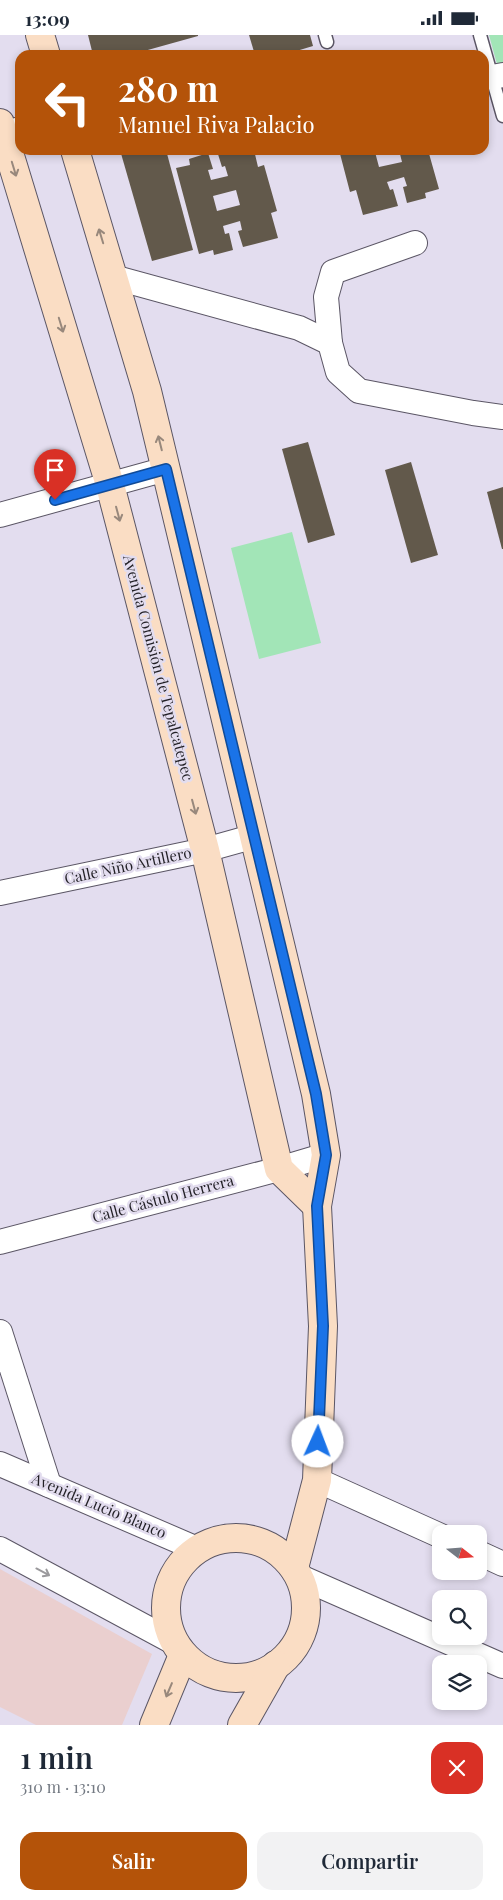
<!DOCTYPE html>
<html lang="es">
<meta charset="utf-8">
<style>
:root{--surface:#fff;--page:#f2f2f3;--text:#1f2937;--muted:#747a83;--accent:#b45309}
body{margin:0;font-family:"Playfair Display",serif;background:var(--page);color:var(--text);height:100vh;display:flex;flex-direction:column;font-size:19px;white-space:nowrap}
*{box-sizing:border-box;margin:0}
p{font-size:16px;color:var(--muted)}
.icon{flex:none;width:28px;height:28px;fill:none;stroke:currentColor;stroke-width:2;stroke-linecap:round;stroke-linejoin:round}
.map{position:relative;height:1690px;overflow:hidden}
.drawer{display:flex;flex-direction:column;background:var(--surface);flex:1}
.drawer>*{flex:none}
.top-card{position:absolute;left:15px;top:15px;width:474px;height:105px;border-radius:15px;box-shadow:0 2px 8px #0003;background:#b45309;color:#fff;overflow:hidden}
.needle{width:32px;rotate:107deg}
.fabs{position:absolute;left:432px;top:1490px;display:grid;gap:10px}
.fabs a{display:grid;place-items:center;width:55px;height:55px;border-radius:10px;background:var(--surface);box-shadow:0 2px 8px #0003;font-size:25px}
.pin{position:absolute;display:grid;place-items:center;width:42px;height:42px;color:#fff;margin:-51px -21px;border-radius:50% 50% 50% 0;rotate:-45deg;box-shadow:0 0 5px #0007}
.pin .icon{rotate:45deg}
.me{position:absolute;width:55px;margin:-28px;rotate:2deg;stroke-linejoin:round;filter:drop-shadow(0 0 4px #0008)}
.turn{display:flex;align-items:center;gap:18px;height:105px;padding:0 20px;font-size:22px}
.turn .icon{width:65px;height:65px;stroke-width:2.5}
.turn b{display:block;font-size:35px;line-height:42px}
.round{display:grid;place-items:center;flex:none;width:52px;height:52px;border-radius:15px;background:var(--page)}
.headline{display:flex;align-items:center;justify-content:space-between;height:85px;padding:0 20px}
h1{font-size:30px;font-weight:600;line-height:38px}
.action{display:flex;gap:10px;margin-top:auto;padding:10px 20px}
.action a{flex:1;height:58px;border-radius:15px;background:var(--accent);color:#fff;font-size:20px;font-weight:600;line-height:58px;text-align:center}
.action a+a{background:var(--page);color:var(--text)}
.status{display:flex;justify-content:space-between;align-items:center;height:35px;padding:0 25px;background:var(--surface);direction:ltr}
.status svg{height:14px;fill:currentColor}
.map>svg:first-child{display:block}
.education{fill:#eacfcf}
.green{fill:#a2e5b7}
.building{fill:#62594b;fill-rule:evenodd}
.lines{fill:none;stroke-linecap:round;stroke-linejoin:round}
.lane-casing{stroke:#5b5665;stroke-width:15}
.street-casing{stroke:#5b5665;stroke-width:26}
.secondary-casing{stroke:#5b5665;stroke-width:30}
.lane{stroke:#fff;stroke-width:12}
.street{stroke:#fff;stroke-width:24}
.secondary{stroke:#faddc4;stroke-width:28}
.oneway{stroke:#98887c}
.oneway2{stroke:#9b9a9d}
.route-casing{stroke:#114b97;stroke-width:12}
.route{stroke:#1a73e8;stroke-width:9}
.labels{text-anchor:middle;stroke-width:5;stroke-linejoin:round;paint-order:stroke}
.street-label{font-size:15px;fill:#211f25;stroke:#e3ddef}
</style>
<div class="status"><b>13:09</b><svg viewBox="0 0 49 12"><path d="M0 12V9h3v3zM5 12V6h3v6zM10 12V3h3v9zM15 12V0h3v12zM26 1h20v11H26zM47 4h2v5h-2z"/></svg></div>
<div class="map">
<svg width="503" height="1690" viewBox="0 0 503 1690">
<rect width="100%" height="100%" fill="#e3ddef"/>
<polygon class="education" points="0,1534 152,1619 122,1690 36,1690 0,1672"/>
<g class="green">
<polygon points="489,0 503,0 503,51"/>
<polygon points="292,497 321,608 259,624 231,513"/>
</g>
<g class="building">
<polygon points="88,0 198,0 198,1 137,18 138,20 93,20"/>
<polygon points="249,0 310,0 313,11 283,20 255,20"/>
<polygon points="120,115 166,115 193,215 152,226"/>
<path d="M220,115H254L258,132L264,130L277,176L271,178L278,203L243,212L238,196L242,195L240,186L223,191L225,199L229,198L233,215L214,220L213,215L199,219L176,133L190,130L189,124L208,118L213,134L208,135L211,145L228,141L225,131L222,132L217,116ZM236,155L240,170L217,176L213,161Z"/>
<polygon points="339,115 381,115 375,117 379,132 402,127 399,115 428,115 439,154 425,158 426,163 407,168 403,152 407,151 404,142 387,147 390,155 393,154 398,171 363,180 356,155 350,157"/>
<polygon points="308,407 335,500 308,508 282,414"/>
<polygon points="411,427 438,520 411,528 385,435"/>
<polygon points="503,452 503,514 502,514 487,457"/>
</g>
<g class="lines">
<g class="lane-casing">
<g id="lane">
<polyline points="325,0 327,7"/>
<polyline points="480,0 503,81"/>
</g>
</g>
<g class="street-casing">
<g id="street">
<polyline points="492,42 503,40"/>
<polyline points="0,100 20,94"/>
<polyline points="113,242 299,293 330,308 338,337 359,356 473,378 503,382"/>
<polyline points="330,308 326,262 333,237 415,208"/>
<polyline points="0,480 166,434"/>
<polyline points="0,858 205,815 255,801"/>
<polyline points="0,1207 279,1134 326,1120"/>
<polyline points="0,1297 49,1450"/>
<polyline points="0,1429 197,1514"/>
<polyline points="317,1445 441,1501"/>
<polyline points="0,1514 175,1608"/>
<polyline points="479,1518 503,1529"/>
<polyline points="298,1541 503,1631"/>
</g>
</g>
<g class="secondary-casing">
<g id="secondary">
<polyline points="40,0 46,20"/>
<polyline points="0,88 110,450 205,815 279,1134 317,1171"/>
<polyline points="75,115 147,356 316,1059 326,1120 317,1171 323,1291 317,1445 294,1533"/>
<circle cx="236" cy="1573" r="70"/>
<polyline points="154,1690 183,1620"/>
<polyline points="242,1690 276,1630"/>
</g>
</g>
<use href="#lane" class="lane"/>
<use href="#street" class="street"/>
<use href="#secondary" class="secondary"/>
</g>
<defs><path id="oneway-shaft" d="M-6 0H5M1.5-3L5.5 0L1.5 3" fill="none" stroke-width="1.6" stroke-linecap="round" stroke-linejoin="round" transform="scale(1.25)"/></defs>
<g class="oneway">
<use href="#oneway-shaft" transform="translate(14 134) rotate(73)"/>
<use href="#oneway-shaft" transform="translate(101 201) rotate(-107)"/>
<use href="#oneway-shaft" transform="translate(61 290) rotate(73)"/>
<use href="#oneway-shaft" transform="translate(160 408) rotate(-104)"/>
<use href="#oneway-shaft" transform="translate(118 479) rotate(75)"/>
<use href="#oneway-shaft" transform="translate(194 772) rotate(75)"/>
<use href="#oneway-shaft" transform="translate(169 1655) rotate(113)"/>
</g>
<use class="oneway2" href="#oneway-shaft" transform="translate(43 1537) rotate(28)"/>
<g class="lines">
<g class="route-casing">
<polyline id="route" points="55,465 166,434 316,1059 326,1120 317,1171 323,1291 318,1407"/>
</g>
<use href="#route" class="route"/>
</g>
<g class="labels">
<g class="street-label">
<text transform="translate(158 633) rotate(75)" y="5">Avenida Comisión de Tepalcatepec</text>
<text transform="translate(128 831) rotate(-12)" y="5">Calle Niño Artillero</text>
<text transform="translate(163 1164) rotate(-15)" y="5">Calle Cástulo Herrera</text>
<text transform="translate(99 1471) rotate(23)" y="5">Avenida Lucio Blanco</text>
</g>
</g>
</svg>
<div class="fabs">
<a><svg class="needle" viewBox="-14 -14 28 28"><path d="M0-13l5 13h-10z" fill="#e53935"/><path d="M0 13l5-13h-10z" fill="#747a83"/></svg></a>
<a><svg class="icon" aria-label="search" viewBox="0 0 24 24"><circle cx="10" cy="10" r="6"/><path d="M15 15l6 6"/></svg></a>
<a><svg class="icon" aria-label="layers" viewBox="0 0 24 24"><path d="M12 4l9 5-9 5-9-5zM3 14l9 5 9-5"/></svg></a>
</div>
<div class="pin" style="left:55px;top:465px;background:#d93025"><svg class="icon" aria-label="arrive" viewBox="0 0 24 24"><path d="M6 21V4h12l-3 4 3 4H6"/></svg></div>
<svg class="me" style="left:318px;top:1407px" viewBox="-20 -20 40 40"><circle r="19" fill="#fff"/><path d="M0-13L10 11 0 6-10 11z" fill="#1a73e8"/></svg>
<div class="top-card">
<div class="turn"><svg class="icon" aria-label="left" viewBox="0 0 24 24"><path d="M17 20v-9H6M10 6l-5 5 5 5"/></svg><div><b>280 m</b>Manuel Riva Palacio</div></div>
</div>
</div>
<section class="drawer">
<div class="headline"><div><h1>1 min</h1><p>310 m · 13:10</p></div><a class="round" style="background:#d93025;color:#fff"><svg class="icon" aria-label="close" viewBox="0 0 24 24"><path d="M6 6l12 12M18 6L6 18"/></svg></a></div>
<div class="action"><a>Salir</a><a>Compartir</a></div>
</section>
